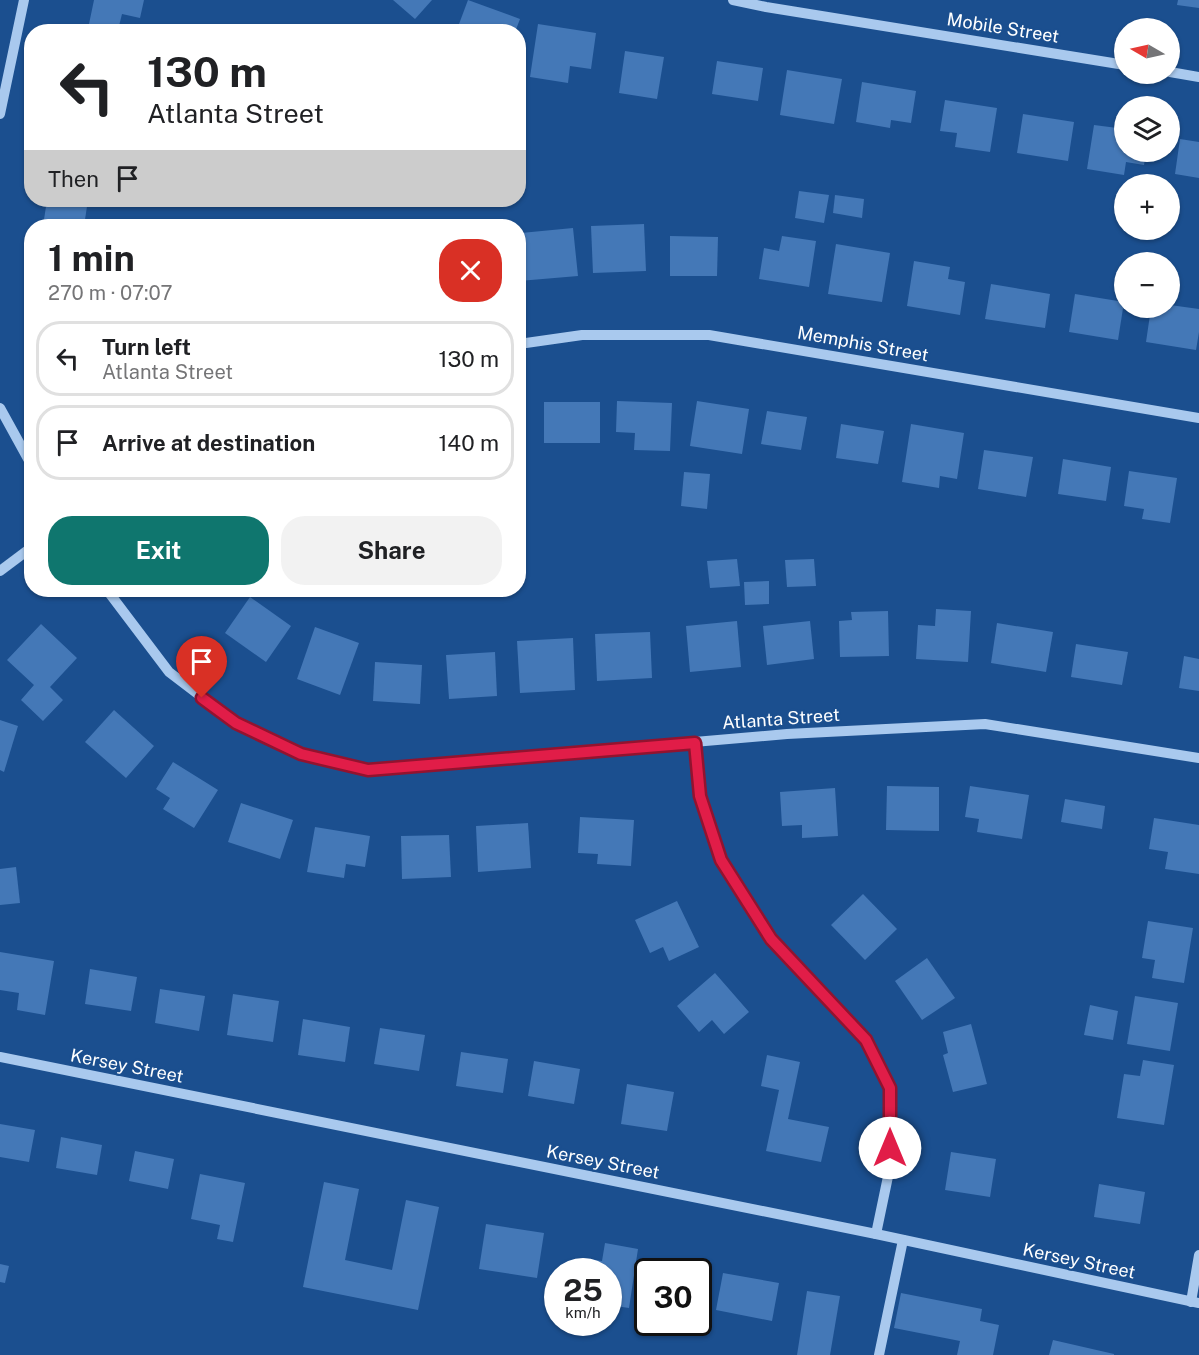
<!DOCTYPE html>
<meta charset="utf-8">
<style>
:root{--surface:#fff;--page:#f2f2f2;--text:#202124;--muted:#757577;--line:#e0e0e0;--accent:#0f766e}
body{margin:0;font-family:"Public Sans",sans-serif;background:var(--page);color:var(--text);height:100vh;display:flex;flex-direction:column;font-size:22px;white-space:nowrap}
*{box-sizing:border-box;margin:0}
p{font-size:20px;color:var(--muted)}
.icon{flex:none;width:33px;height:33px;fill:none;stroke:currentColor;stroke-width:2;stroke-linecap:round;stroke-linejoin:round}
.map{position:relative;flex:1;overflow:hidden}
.details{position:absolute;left:24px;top:219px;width:502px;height:378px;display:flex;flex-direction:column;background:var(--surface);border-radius:24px;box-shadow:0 2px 4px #0004}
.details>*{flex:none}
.hud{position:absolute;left:24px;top:24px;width:502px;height:183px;border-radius:24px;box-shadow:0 2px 4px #0004;background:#fff;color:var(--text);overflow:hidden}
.needle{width:39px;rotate:279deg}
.controls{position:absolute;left:1114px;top:18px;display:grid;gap:12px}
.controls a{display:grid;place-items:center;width:66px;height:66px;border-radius:50%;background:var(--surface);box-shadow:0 2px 4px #0004;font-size:30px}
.speed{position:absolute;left:544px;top:1258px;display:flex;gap:12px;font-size:30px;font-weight:700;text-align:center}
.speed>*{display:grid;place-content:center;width:78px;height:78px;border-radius:50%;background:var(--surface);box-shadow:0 2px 4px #0004;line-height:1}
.speed small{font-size:15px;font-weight:400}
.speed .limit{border:3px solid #111;border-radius:9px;background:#fff;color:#111}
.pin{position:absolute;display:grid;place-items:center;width:51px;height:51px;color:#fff;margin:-62px -26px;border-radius:50% 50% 50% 0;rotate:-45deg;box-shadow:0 0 6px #0007}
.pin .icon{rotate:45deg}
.me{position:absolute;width:66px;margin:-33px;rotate:0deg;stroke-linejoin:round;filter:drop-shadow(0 0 4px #0008)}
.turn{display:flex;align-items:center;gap:21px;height:126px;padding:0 24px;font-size:27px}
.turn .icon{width:78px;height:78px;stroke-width:2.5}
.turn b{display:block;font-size:42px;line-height:51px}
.then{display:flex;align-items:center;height:57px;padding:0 24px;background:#0003;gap:12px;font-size:22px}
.round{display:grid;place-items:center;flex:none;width:63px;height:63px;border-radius:24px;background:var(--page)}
.head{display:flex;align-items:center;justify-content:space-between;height:102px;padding:0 24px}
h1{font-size:36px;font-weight:700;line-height:45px}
.button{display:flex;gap:12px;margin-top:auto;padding:12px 24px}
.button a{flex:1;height:69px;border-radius:24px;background:var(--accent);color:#fff;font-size:24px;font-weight:700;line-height:69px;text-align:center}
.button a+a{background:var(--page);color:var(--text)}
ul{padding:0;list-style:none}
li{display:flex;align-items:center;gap:18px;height:75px;margin:0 12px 9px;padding:0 12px;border:3px solid var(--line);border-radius:24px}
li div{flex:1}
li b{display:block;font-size:22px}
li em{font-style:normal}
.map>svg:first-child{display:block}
.building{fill:#4478b7}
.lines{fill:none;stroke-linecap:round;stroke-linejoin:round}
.minor{stroke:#a9c9ee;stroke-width:10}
.route-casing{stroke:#92132f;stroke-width:15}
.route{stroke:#e11d48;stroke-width:10}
.labels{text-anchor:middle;stroke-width:4.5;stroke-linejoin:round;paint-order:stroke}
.street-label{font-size:18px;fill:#fff;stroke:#1b4f8f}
</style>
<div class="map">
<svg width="1199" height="1355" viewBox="0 0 1199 1355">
<rect width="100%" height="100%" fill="#1b4f8f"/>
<g class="building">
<polygon points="94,0 144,0 140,18 122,14 118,30 89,24"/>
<polygon points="393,0 432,0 415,19"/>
<polygon points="468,0 520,19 515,32 456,32"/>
<polygon points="1178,0 1199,0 1199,8 1177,5"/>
<polygon points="538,24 596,33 591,69 570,66 568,83 530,77"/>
<polygon points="625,51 664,57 657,99 619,93"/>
<polygon points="717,61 763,68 758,101 712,94"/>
<polygon points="787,70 842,79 834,124 780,115"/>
<polygon points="862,82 916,91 911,123 891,120 890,128 856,122"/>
<polygon points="945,100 997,108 990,152 955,147 957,133 940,131"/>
<polygon points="1023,114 1074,122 1068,161 1017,153"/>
<polygon points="1094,125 1125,129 1125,152 1146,152 1144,165 1126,162 1124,175 1087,169"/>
<polygon points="1180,139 1199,142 1199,178 1175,174"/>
<polygon points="799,191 829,195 824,223 795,218"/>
<polygon points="835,195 864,199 862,218 833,213"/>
<polygon points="47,200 88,200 84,226 43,226"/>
<polygon points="644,224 646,271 593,273 591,226"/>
<polygon points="573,228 578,276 519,281 519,247 522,247 521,233"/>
<polygon points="670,236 718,237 717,276 670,276"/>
<polygon points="782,236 816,241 809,287 759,279 764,248 779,251"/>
<polygon points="836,244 890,253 882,302 828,294"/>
<polygon points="914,261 950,267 948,279 965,282 960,315 907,306"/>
<polygon points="991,284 1050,294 1045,328 985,319"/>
<polygon points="1075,294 1124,302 1118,340 1069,332"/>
<polygon points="1170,305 1199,309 1199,332 1196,350 1146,342 1151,308 1170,308"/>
<polygon points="617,401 672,403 670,451 634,450 635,433 616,432"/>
<polygon points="697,401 749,409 742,454 690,446"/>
<rect x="544" y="402" width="56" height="41"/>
<polygon points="519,405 526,439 519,440"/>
<polygon points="767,411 807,417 801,450 761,444"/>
<polygon points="841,424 884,431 878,464 836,458"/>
<polygon points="911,424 964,433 957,479 940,476 939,488 902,482"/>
<polygon points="984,450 1033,457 1026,497 978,489"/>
<polygon points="1063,459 1111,467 1106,501 1058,494"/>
<polygon points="1129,471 1177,478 1170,523 1142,519 1144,509 1124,506"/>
<polygon points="684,472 710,474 707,509 681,506"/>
<polygon points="737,559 740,586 710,588 707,561"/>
<polygon points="814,559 816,586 787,587 785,560"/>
<polygon points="769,581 769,604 745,605 744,582"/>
<polygon points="250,597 291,626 266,662 225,633"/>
<polygon points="936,609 971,611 968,662 916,659 918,625 935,626"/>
<polygon points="888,611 889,656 840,657 839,621 852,620 851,612"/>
<polygon points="737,621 741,667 690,672 686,626"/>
<polygon points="810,621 814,659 767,665 763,626"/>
<polygon points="997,623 1053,632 1046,672 991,663"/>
<polygon points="41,624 77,658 50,687 63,700 43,721 21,700 34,685 7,660"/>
<polygon points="315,627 359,643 340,695 297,679"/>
<polygon points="650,632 652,678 597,681 595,634"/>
<polygon points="573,638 575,690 520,693 517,641"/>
<polygon points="1076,644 1128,652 1122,685 1071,677"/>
<polygon points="495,652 497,696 449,699 446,655"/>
<polygon points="1184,656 1199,659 1199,691 1179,688"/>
<polygon points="375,662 422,665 420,704 373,701"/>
<polygon points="114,710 154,746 126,778 85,742"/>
<polygon points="0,720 18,726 4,772 0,770"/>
<polygon points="173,762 218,790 194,828 163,809 170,798 156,789"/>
<polygon points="887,786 939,787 939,831 886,830"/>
<polygon points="970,786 1029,795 1022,839 977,832 979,819 965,817"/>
<polygon points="835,788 838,836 802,838 802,825 782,826 780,792"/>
<polygon points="1065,799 1105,806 1102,829 1061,822"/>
<polygon points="241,803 293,820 280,859 228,842"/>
<polygon points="580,817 634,820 631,866 597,864 598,854 578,853"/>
<polygon points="1154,818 1199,825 1199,874 1165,869 1168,852 1149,849"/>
<polygon points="528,823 531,868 478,872 476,826"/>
<polygon points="315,827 370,836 365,867 346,864 344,878 307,872"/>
<polygon points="449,835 451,877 402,879 401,836"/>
<polygon points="16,867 20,903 0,905 0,869"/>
<polygon points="863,894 897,929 865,960 831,925"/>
<polygon points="677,901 699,947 669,961 663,947 650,953 635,920"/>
<polygon points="1148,921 1193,928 1184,983 1152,978 1155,960 1142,958"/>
<polygon points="0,952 54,961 45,1015 17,1010 19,993 0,990"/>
<polygon points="927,958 955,998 922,1020 895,981"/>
<polygon points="90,969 137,977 131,1011 85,1004"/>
<polygon points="715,973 749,1012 724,1034 712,1020 699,1032 677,1006"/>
<polygon points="160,989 205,996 199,1031 155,1023"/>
<polygon points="233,994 279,1001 273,1042 227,1035"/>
<polygon points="1135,996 1178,1003 1170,1051 1127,1044"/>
<polygon points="1090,1005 1118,1011 1113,1040 1084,1035"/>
<polygon points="303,1019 350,1027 345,1062 298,1055"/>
<polygon points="971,1024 987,1084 953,1092 943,1055 948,1053 943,1032"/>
<polygon points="380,1028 425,1035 419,1071 374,1064"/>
<polygon points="461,1052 508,1059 503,1093 456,1086"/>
<polygon points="767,1055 800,1062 788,1119 829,1127 821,1162 766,1151 779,1090 761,1086"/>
<polygon points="1143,1060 1174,1065 1164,1125 1117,1118 1124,1074 1140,1076"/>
<polygon points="534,1061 580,1069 574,1104 528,1096"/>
<polygon points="627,1084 674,1092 667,1131 621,1124"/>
<polygon points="0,1124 35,1130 29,1162 0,1157"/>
<polygon points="61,1137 102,1145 97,1175 56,1168"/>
<polygon points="135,1151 174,1159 168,1189 129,1181"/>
<polygon points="951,1152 996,1159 990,1197 945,1190"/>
<polygon points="200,1174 245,1183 233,1242 217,1239 220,1225 191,1219"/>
<polygon points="324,1182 359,1189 345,1260 392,1270 406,1200 439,1207 418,1310 303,1287"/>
<polygon points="1099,1184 1145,1192 1140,1224 1094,1217"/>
<polygon points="486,1224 544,1233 537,1278 479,1269"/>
<polygon points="605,1243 638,1249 629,1308 609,1305 609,1272 581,1272 583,1258 602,1261"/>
<polygon points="0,1264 9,1266 5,1283 0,1282"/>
<polygon points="664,1265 697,1271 697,1272 663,1272"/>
<polygon points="699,1271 709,1273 703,1311 699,1311"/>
<polygon points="723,1273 779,1283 772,1321 716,1310"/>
<polygon points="807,1291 840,1296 830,1355 797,1355"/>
<polygon points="901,1293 982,1309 980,1321 999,1325 993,1355 957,1355 960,1341 894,1328"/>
<polygon points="1053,1340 1114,1354 1114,1355 1049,1355"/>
</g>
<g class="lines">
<g class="minor">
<polyline points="733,0 766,7 1125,65"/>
<polyline points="1170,72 1199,77"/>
<polyline points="0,114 24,0"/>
<polyline points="519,344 582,335 709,335 1199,418"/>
<polyline points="0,408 32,466"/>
<polyline points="0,571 32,547"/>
<polyline points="107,590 169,672 236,723 301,754 368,770 787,734 985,724 1199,758"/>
<polyline points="695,743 700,796 721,860 771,939 866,1039 890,1088 890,1167 876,1234"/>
<polyline points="0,1057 876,1234 1199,1303"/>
<polyline points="1191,1302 1199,1255"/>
<polyline points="879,1355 903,1240"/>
</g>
</g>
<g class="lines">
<g class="route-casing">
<polyline id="route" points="202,698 236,723 301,754 368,770 695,743 700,796 721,860 771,939 866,1040 890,1088 890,1148"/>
</g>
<use href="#route" class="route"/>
</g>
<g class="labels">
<g class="street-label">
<text transform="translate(1003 28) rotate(9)" y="6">Mobile Street</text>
<text transform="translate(863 344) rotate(10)" y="6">Memphis Street</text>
<text transform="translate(781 719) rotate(-4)" y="6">Atlanta Street</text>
<text transform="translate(127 1066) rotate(11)" y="6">Kersey Street</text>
<text transform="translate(603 1162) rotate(11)" y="6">Kersey Street</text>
<text transform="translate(1079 1261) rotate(12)" y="6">Kersey Street</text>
</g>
</g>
</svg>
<div class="controls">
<a><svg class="needle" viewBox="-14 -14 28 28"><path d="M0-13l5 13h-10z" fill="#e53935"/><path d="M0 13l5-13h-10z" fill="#757577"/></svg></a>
<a><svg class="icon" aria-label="layers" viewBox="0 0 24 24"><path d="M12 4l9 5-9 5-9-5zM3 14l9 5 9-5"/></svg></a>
<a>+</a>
<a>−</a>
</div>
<div class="speed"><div>25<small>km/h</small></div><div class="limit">30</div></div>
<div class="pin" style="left:202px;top:698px;background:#d93025"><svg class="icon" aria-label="arrive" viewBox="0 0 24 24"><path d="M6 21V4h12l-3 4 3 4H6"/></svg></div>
<svg class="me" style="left:890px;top:1148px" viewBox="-20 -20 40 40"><circle r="19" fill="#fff"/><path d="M0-13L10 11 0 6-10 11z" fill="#e11d48"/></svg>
<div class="hud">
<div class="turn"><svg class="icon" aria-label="left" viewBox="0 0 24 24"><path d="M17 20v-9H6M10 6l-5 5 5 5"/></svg><div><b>130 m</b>Atlanta Street</div></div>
<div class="then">Then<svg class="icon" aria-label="arrive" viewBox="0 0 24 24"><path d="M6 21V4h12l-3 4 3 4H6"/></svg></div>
</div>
<section class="details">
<div class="head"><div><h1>1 min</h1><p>270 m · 07:07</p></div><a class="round" style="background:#d93025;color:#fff"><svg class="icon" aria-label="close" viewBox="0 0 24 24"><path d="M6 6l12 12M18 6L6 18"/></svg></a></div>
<ul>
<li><svg class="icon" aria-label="left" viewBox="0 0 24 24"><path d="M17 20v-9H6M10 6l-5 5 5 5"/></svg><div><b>Turn left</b><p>Atlanta Street</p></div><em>130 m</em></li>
<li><svg class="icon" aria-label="arrive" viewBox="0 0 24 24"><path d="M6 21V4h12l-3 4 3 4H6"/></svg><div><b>Arrive at destination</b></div><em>140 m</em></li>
</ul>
<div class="button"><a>Exit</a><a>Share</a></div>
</section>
</div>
